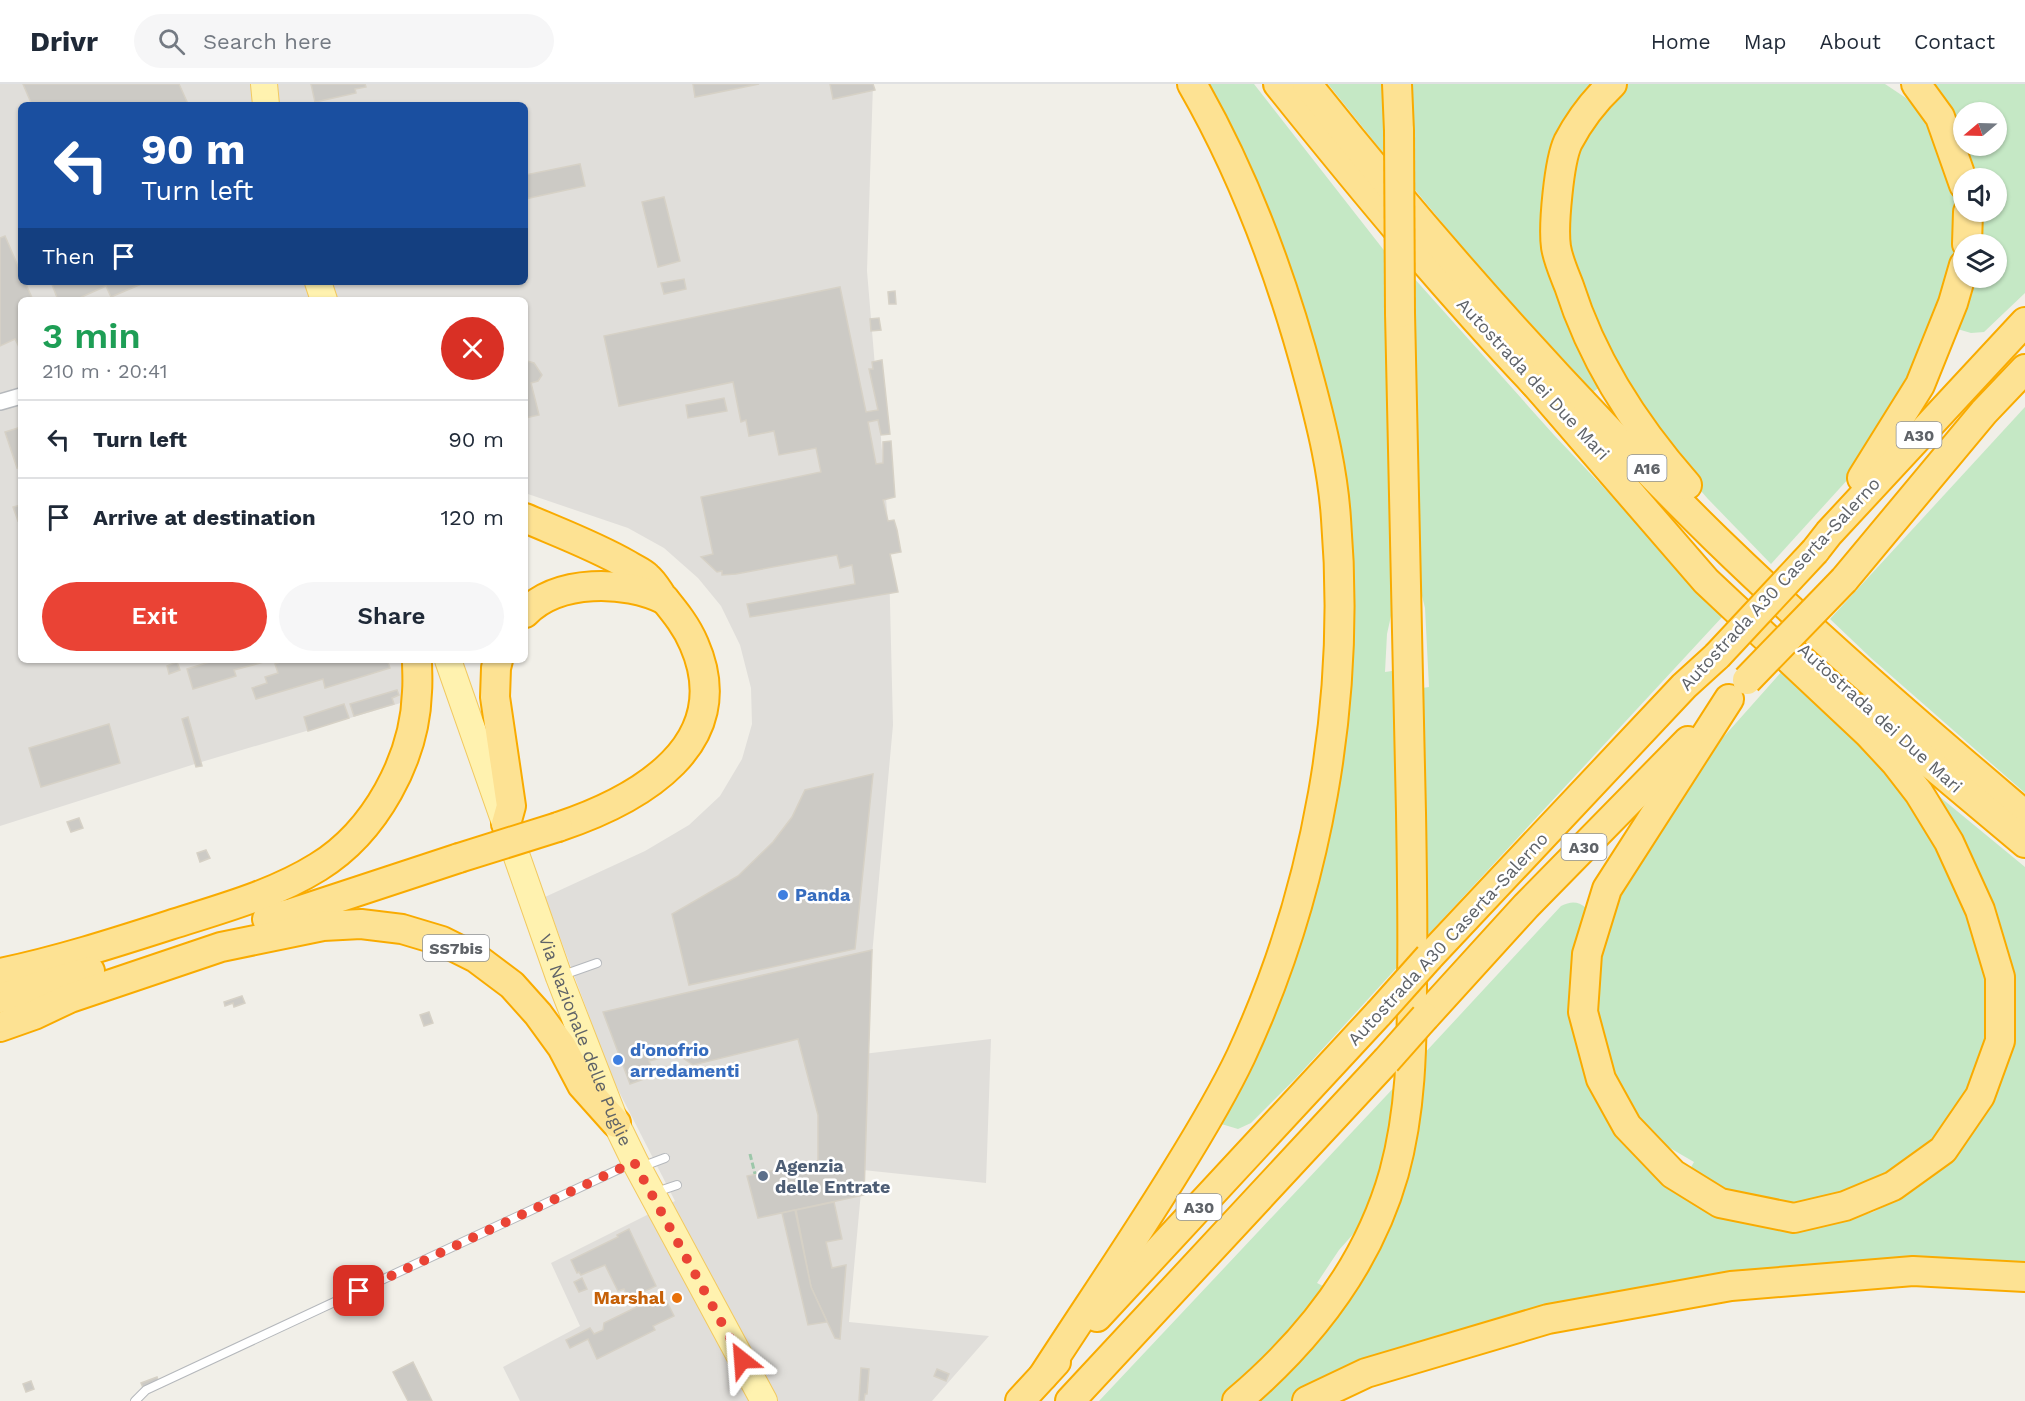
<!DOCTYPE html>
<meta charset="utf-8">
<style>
:root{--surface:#fff;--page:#f6f6f7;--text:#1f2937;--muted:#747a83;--line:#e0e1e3;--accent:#ea4335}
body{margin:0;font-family:"Work Sans",sans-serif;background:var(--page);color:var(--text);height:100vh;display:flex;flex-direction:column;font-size:22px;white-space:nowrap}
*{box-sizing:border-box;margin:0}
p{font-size:20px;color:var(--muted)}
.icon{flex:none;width:33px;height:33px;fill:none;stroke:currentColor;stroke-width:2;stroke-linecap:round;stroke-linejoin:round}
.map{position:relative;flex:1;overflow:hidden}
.details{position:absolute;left:18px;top:213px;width:510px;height:366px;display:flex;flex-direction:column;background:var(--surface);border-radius:9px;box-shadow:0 2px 4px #0004}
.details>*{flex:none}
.top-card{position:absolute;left:18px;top:18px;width:510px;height:183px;border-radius:9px;box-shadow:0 2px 4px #0004;background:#1a4fa0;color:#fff;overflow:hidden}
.needle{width:39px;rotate:251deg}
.tools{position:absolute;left:1953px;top:18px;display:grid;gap:12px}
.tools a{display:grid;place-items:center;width:54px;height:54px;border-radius:50%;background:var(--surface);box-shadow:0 2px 4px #0004;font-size:30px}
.pin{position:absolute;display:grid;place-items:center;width:51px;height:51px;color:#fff;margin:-26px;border-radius:12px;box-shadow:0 3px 9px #0006}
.me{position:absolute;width:66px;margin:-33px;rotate:332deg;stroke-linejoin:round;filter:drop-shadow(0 0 4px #0008)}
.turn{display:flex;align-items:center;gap:21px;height:126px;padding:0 24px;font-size:27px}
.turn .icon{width:78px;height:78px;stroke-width:2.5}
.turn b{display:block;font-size:42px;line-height:51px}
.then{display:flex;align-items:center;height:57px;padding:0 24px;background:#0003;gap:12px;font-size:22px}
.round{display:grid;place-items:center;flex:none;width:63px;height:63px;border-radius:32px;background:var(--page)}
.head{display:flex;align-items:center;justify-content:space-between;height:102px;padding:0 24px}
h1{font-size:36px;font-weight:600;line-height:45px;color:#1e9e55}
.cta{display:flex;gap:12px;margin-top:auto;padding:12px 24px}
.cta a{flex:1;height:69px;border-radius:36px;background:var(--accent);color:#fff;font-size:24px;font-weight:600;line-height:69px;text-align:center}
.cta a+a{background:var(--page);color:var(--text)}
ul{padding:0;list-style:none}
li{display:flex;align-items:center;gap:18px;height:78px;padding:0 24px;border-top:2px solid var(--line)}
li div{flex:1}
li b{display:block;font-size:22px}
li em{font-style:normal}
header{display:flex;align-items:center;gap:36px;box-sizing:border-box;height:84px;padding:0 30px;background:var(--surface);border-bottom:2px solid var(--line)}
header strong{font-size:28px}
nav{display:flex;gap:33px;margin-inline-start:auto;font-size:21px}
.search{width:420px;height:54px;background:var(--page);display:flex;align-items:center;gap:15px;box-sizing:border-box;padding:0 21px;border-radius:33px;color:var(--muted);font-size:22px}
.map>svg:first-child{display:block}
.industrial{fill:#e0deda;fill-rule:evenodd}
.green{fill:#c5e8c5;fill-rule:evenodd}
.building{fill:#cccac5;stroke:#d6d1c6;stroke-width:1.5}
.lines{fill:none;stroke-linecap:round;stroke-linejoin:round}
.lane-casing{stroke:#b5b8bc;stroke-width:10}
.street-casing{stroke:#b5b8bc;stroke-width:18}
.primary-casing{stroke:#f2c960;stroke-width:28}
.highway-casing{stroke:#f9ab00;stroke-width:32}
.path{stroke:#9cc7a9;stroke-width:3;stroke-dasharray:6 3;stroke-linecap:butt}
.lane{stroke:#fff;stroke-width:8}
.street{stroke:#fff;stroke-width:15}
.primary{stroke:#fff2af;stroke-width:26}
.highway{stroke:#fde293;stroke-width:28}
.highway-bridge-casing{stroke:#f9ab00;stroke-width:32;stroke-linecap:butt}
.highway-bridge{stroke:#fde293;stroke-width:28}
.route{stroke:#ea4335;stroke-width:10;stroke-dasharray:0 18}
.shop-dot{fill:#3f7fe0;stroke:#fff;stroke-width:2}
.service-dot{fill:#5c6f8a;stroke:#fff;stroke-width:2}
.food-dot{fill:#e8710a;stroke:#fff;stroke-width:2}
.labels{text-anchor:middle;stroke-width:5;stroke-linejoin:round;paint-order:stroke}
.shield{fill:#fff;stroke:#8f9295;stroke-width:1.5}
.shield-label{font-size:16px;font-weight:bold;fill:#5f6368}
.street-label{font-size:18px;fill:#5f6368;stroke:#fff}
.shop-label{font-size:18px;font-weight:bold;fill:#366cbe;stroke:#fff;text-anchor:start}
.service-label{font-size:18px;font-weight:bold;fill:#4e5e75;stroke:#fff;text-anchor:start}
.food-label{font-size:18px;font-weight:bold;fill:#c56008;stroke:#fff;text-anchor:end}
</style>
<header>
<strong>Drivr</strong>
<div class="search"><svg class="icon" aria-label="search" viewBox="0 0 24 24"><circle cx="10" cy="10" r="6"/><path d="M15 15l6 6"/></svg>Search here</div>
<nav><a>Home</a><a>Map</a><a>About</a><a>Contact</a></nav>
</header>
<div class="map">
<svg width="2025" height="1317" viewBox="0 0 2025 1317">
<rect width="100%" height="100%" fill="#f1efe8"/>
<path class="industrial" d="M0,0H873L867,187L888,438L893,641L863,970L991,955L986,1099L863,1086L849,1238L989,1252L932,1317H520L503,1283L580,1242L551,1179L675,1117L612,994L545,813L645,767L689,741L720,712L742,675L752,640L751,604L740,561L721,522L698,494L664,464L628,444L525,409V216H21V576H406L404,618L198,679L0,742ZM21,21H525V198H21Z"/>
<g class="green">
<polygon points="1200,0 1254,0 1390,174 1396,509 1387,550 1385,588 1399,586 1402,878 1296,994 1251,1039 1238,1045 1218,1039 1304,835 1338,389"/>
<polygon points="1328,0 1387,0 1389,76"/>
<polygon points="1408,0 1602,0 1552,89 1600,303 1593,308 1473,176 1411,101"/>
<polygon points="1622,0 1885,0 1906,14 1928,40 1953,100 1957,139 1953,185 1940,237 1859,383 1771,480 1708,415 1637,334 1565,169 1573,74"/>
<path d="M1920,0H2025V209L1984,248L1971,249L1954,244L1966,194H1996V160H1972L1973,128H1996V94H1969ZM1964,28H1996V62H1964Z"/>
<polygon points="1413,193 1554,351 1724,531 1426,853 1416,605 1429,603 1425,524 1415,483"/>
<polygon points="2025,323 2025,709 1871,574 1830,535"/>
<polygon points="1784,585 1874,669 1915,718 1992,882 1994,964 1939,1064 1843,1120 1767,1122 1686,1092 1694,1078 1644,1049 1595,952 1603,836 1671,712"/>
<path d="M1940,713L2025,783V1188L1725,1201L1299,1317H1253L1333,1230L1421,973L1561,822C1571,817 1578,817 1586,824L1596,1015L1617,1052L1639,1077L1656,1091L1848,1135L1873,1128L1895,1117L1923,1098L1944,1082L2010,949L1934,720Z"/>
<polygon points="1401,996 1389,1071 1363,1139 1339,1166 1317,1199 1329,1205 1223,1317 1099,1317"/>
</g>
<g class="building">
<polygon points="23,0 179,0 188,20 32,21"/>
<polygon points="311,0 365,0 366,3 355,5 356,9 315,18"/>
<polygon points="693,0 759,0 695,13"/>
<polygon points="830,0 873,0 875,6 833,15"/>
<polygon points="580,80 585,102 525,115 525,91"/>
<polygon points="664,113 680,177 658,183 642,118"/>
<polygon points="5,152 21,189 21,198 25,198 33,216 21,216 20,265 15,255 0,262 0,154"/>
<polygon points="684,195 686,205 664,210 661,199"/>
<polygon points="51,198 146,198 111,213 106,202 75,216 58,216"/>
<polygon points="840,203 866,328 878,326 869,285 873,285 872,278 882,276 890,350 881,351 878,336 868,338 876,380 883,379 883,358 891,357 895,413 883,416 888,437 894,436 897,446 901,468 890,470 898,508 750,533 747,520 855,500 852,481 840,484 837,471 736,490 722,491 722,487 717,488 701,473 713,470 701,413 821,388 816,364 779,371 774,347 749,352 746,336 741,338 733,298 619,322 604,252"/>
<polygon points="895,207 896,220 889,220 888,208"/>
<polygon points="879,234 881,246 871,247 870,235"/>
<polygon points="527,277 534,279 542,291 538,297 531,299 539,331 525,334 525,278"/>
<polygon points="724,314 727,327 688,334 686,321"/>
<polygon points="21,343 21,383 17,384 5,348"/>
<polygon points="21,421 21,436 18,437 13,423"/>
<polygon points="216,576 264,576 264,578 234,586 236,592 193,605 187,585"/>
<polygon points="285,576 387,576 390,584 325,604 323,595 256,615 252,604 267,599 265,593 278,589 275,580"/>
<polygon points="177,578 180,586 169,590 167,582"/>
<polygon points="397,606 399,611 392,614 394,620 354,632 350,620"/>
<polygon points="344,620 349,634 308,647 304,633"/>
<polygon points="188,633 202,682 196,683 182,635"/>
<polygon points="109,640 120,679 41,703 29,664"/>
<polygon points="873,690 855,865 689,901 672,830 738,792 773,758 792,733 805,706"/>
<polygon points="79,734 83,744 71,748 67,738"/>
<polygon points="206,766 210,774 200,778 197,769"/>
<polygon points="872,866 864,1111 758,1134 747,1092 818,1077 818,1031 798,955 693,981 677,970 649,977 655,991 630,1000 603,928"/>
<polygon points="242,912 245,919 234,923 233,919 225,922 224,918"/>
<polygon points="429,928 433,939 424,942 420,931"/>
<polygon points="834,1118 842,1155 826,1158 832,1184 846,1181 840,1255 835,1254 811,1203 796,1126"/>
<polygon points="795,1126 811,1203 827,1238 808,1241 782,1129"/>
<polygon points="629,1145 656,1202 628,1215 624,1205 618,1207 605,1181 581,1191 579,1188 577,1189 571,1176 618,1153 617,1151"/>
<polygon points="582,1194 587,1205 579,1208 574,1198"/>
<polygon points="663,1210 674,1232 653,1242 655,1246 597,1275 588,1255 570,1264 566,1256 590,1244 594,1250 603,1246 604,1239"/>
<polygon points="413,1278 432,1317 408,1317 393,1288"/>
<polygon points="861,1284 869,1285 867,1310 865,1310 864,1317 859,1317"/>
<polygon points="937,1285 949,1290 946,1297 934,1292"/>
<polygon points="157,1293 159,1300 144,1306 141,1299"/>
<polygon points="31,1297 34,1305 26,1308 23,1300"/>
</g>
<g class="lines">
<g class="lane-casing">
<g id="lane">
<polyline points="563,891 597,879"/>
<polyline points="641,1083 665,1074"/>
<polyline points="656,1108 677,1101"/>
<polyline points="135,1317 146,1306 630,1080"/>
</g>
</g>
<g class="street-casing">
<polyline id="street" points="0,318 21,312"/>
</g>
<g class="primary-casing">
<g id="primary">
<polyline points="264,0 266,21"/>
<polyline points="318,198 324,216"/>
<path id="s1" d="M448,576L559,893L616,1039L635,1078L764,1317"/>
</g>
</g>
<g class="highway-casing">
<g id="highway">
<path d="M1278,0C1363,106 1450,211 1544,309"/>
<path d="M1307,0C1434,160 1571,313 1717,456C1816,552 1920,642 2025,731"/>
<polyline points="1397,0 1399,47"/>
<path d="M1612,0C1594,17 1579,37 1568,58C1559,77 1553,142 1556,163C1558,176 1564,189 1569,202C1593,278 1635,342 1687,401"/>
<polyline points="1916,0 1940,33 1964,101"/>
<polyline points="1967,160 1968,128"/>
<polyline points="1531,295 1706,497 1868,649 1895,678 1919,709 1949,758 1980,826 2000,893 2000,957 1980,1012 1943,1066 1893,1102 1845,1122 1794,1134 1720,1119 1673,1090 1627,1042 1601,995 1583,928 1587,870 1607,805 1729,615"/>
<polyline points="1862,394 1920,301 1953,219 1964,181"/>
<path d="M525,434C560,449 595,462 628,481C634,485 642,488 647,493C653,498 657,505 661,511C674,527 686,541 694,560C738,660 639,716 558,743"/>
<polyline points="1815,467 1829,449 2025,238"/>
<polyline points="1844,496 1984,328 2025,285"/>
<path d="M525,529C558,495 625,496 665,516"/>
<polyline points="498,576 496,584 495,613 511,722 506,740"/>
<polyline points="1867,624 1920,671 2025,759"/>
<polyline points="267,835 292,829 459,774"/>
<polyline points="1429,873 1684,602 1717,572"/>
<path d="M0,889C58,877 114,859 170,841C220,825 273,811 318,783C375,748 415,675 417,608C418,597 417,587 417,576"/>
<polyline points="0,914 90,887"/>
<polyline points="1425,933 1526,822 1688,657"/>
<polyline points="0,943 34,931 70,914 221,863 323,842 361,840 402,845 442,857 476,874 512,901 538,930 562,963 582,1001 616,1039"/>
<polyline points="1097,1233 1379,929"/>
<path d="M1043,1292C1087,1224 1133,1157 1176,1087C1199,1050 1222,1012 1241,972C1318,806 1351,617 1336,435C1333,388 1322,343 1310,298C1283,196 1245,92 1192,0"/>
<polyline points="1020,1317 1056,1278"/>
<polyline points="1070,1317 1386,977"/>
<path d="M1237,1317C1309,1256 1368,1181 1394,1089C1411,1027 1412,964 1412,901C1413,843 1412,786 1411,729C1407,562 1404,396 1400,229"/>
<polyline points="1307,1317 1366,1289 1548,1235 1731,1202 1913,1187 2025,1193"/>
</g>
</g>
<polyline class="path" points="750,1070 755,1090"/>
<use href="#lane" class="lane"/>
<use href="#street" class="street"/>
<use href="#primary" class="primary"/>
<use href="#highway" class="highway"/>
<g class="highway-bridge-casing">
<g id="highway-bridge">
<polyline points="1399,47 1400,229"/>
<polyline points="1717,572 1815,467"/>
<polyline points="1747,596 1844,496"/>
<polyline points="459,774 558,743"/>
<polyline points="1379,929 1429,873"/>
<polyline points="1386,977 1425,933"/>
</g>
</g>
<use href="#highway-bridge" class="highway-bridge"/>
</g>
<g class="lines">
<polyline class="route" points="359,1207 634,1078 742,1276"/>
</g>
<g class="shop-dot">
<circle cx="783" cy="811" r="6"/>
<circle cx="618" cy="976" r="6"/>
</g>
<circle class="service-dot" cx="763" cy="1092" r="6"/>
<circle class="food-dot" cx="677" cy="1214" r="6"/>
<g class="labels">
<g class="shield">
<rect x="1896.5" y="338" width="45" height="26" rx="4.5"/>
<rect x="1627.5" y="371" width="39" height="26" rx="4.5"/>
<rect x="1561.5" y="750" width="45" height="26" rx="4.5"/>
<rect x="423" y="851" width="66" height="26" rx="4.5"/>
<rect x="1176.5" y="1110" width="45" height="26" rx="4.5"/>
</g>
<g class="shield-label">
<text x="1919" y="357">A30</text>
<text x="1647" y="390">A16</text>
<text x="1584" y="769">A30</text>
<text x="456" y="870">SS7bis</text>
<text x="1199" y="1129">A30</text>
</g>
<g class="street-label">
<text transform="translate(1533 295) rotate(47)" y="6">Autostrada dei Due Mari</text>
<text transform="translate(1780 500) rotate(-47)" y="6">Autostrada A30 Caserta-Salerno</text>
<text transform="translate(1880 634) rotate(42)" y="6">Autostrada dei Due Mari</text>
<text transform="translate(1448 855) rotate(-47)" y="6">Autostrada A30 Caserta-Salerno</text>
<text dy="6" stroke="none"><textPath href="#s1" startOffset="404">Via Nazionale delle Puglie</textPath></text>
</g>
<g class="shop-label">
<text x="795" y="817">Panda</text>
<text x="630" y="972">d'onofrio<tspan x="630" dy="21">arredamenti</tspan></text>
</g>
<g class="service-label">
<text x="775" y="1088">Agenzia<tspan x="775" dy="21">delle Entrate</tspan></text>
</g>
<g class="food-label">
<text x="665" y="1220">Marshal</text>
</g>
</g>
</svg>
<div class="tools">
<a><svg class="needle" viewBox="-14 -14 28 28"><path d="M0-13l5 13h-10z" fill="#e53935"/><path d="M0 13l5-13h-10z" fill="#747a83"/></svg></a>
<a><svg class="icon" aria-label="sound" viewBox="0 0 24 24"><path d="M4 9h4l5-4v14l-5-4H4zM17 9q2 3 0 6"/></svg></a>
<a><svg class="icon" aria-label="layers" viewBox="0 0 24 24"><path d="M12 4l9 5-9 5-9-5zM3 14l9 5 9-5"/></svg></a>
</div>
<div class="pin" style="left:359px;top:1207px;background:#d93025"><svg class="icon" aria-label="arrive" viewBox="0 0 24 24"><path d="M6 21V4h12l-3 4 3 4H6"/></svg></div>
<svg class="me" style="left:742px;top:1276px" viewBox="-20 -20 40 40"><path d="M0-17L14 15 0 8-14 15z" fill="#ea4335" stroke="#fff" stroke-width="4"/></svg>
<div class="top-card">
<div class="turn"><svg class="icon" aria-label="left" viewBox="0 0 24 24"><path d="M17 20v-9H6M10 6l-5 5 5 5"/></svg><div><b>90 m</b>Turn left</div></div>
<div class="then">Then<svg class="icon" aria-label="arrive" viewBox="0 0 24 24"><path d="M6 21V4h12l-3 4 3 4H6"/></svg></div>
</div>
<section class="details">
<div class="head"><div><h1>3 min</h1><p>210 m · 20:41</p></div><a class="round" style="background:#d93025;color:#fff"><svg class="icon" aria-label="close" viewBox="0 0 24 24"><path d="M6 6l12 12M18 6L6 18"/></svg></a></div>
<ul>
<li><svg class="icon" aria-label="left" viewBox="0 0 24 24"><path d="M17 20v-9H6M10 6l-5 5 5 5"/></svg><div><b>Turn left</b></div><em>90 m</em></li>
<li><svg class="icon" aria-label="arrive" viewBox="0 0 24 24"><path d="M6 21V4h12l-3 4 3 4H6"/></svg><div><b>Arrive at destination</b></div><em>120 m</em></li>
</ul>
<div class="cta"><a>Exit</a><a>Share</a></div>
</section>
</div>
